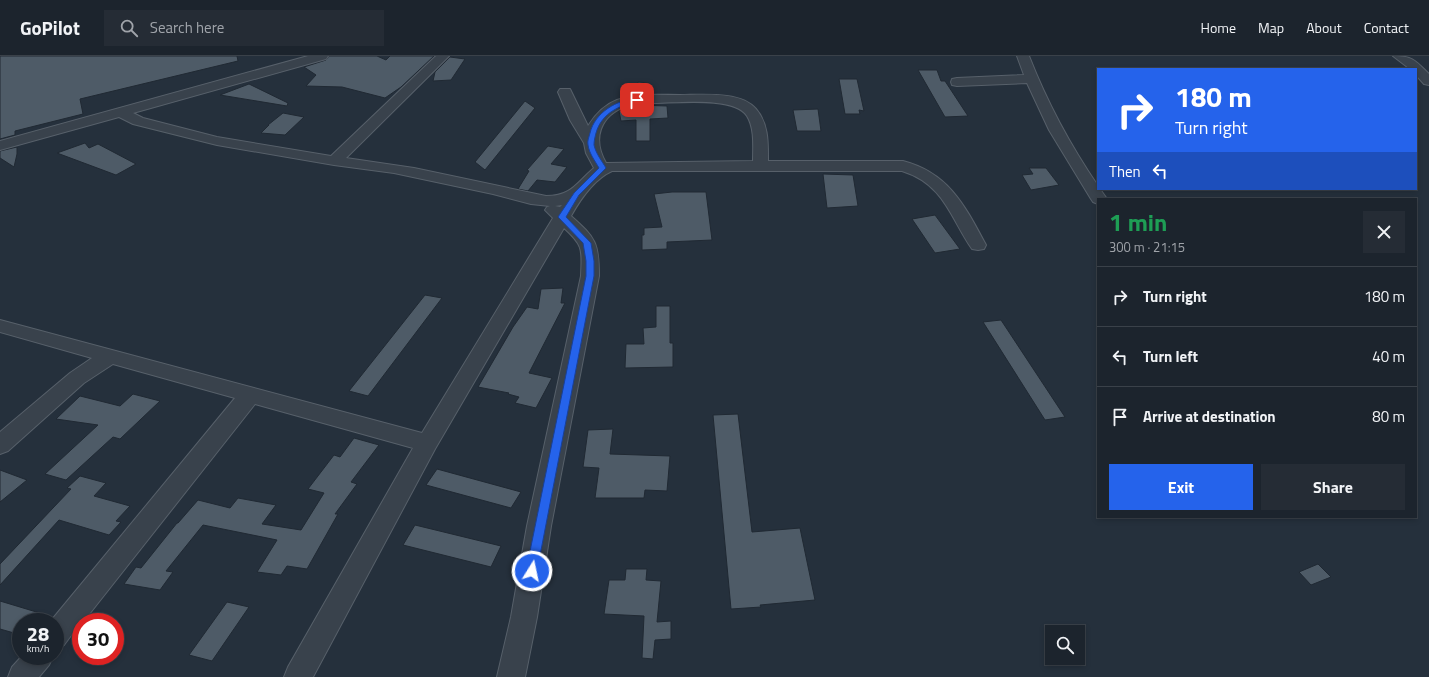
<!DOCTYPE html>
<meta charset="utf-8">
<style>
:root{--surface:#1c242d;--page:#252c35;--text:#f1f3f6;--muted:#a0a4aa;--line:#3a4149;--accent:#2563eb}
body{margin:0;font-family:"Titillium Web",sans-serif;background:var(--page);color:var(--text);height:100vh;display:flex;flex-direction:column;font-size:15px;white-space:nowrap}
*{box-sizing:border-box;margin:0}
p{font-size:13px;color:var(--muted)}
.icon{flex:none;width:22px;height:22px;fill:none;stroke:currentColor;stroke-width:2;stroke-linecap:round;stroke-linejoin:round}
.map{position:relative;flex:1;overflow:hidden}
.details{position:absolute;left:1097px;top:142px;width:320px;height:320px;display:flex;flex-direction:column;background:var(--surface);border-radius:0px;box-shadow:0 2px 6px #0003,0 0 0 1px var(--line)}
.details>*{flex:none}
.hud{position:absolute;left:1097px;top:12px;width:320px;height:122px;border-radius:0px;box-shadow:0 2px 6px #0003,0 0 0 1px var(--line);background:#2563eb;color:#fff;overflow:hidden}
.buttons{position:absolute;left:1045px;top:569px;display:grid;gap:8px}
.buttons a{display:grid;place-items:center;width:40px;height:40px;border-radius:0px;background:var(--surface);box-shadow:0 2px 6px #0003,0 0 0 1px var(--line);font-size:20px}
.speed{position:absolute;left:12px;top:557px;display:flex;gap:8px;font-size:20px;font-weight:700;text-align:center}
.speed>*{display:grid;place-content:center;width:52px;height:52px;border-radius:50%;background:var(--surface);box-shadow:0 2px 6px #0003,0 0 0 1px var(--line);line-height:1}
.speed small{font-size:10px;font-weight:400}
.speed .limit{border:6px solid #d22;background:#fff;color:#111}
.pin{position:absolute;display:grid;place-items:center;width:34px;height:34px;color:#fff;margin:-17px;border-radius:8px;box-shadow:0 2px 6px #0006}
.me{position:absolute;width:44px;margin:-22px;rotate:10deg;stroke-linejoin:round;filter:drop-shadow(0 0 3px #0008)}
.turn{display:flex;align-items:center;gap:14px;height:84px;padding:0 12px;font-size:18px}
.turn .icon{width:52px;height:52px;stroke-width:2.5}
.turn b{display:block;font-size:28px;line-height:34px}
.then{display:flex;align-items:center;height:38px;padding:0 12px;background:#0003;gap:8px;font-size:15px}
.round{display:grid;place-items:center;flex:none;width:42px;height:42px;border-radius:0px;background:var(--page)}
.headline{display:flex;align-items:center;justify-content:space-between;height:68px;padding:0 12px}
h1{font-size:24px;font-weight:700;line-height:30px;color:#1e9e55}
.action{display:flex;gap:8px;margin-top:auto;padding:8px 12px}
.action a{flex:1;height:46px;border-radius:0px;background:var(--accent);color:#fff;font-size:16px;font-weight:700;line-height:46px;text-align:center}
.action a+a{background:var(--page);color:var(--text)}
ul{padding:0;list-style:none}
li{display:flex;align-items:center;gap:12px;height:60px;padding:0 12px;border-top:1px solid var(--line)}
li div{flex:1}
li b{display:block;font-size:15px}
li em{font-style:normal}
header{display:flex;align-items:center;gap:24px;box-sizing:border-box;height:56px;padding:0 20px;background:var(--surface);border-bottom:1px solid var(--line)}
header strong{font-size:19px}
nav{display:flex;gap:22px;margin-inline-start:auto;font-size:14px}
.search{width:280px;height:36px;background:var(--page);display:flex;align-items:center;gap:10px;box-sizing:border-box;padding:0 14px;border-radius:0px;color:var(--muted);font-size:15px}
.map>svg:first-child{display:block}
.building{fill:#4e5b67;stroke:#202933}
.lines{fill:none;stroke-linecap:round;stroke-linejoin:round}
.minor-casing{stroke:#57606a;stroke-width:2}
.minor{fill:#39424c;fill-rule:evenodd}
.route{fill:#2563eb;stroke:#184099}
</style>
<header>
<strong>GoPilot</strong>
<div class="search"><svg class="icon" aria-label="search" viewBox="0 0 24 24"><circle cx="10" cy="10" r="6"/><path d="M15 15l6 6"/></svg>Search here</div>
<nav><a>Home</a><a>Map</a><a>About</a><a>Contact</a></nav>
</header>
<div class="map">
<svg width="1429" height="621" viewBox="0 0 1429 621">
<rect width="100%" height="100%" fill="#25303c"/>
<g class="building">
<polygon points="0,0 237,0 238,5 80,43 83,58 15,75 15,79 0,83"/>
<polygon points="329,0 377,0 386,4 390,0 434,0 401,31 385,42 342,31 306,30 316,19 304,11 326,4"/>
<polygon points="450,1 465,3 451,24 433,25 435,16"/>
<polygon points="918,14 937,14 941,25 945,25 968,60 945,61"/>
<polygon points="839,23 857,23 864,55 859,54 860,58 845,58"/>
<polygon points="638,26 649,27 650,37 638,38"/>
<polygon points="249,28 288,47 287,50 220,39"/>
<polygon points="525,45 535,52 485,114 475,106"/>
<polygon points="637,49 667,50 668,62 650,63 650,85 636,85 636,64 621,65 619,55 629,51 637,51"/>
<polygon points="818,53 821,75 797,75 793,54"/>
<polygon points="283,57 304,61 285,79 261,77 269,69 268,69"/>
<polygon points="85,87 89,92 98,88 136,108 116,119 57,97"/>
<polygon points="548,90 564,93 551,108 567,111 555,126 537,124 528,135 518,133 529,115 527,114"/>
<polygon points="17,91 17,98 14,111 0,102 0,95"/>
<polygon points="1029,112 1046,112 1059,129 1031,134 1022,119 1033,118"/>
<polygon points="823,118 853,119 858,150 827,152"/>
<polygon points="672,136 706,136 712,184 667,186 667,193 642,194 642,179 644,179 644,172 662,171 654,138"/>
<polygon points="935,159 960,193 935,197 912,163"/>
<polygon points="563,232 561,247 565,247 529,317 552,322 536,352 515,347 519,341 508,338 509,337 478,331 513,271 527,251 538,253 541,233"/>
<polygon points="425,239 442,242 368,340 349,335"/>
<polygon points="656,250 670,250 670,287 673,287 673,311 625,312 626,288 644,288 643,272 656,271"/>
<polygon points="1001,264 1065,361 1045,364 983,266"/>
<polygon points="133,338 160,345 120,383 113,381 66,424 45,418 98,369 56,363 80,340 120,350"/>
<polygon points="738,358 752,476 800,472 815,544 760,549 761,551 731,553 713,359"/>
<polygon points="613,373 610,398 670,400 667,435 645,434 644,442 595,442 599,412 583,411 588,374"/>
<polygon points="354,382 379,389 351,426 357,428 335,458 338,458 307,513 287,510 281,519 257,516 277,484 203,469 166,515 173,516 160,534 124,528 136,511 141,512 177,467 178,467 198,444 230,452 238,442 276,449 262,468 301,474 324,437 308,433 334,399 340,401"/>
<polygon points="437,413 521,436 511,452 426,429"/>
<polygon points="0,414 27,424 0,446"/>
<polygon points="80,420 106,427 94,440 130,450 116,465 121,466 109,479 59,464 0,529 0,508 71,433 67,432"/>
<polygon points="415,469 501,490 491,511 403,489"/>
<polygon points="1318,508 1331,521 1311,529 1299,516"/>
<polygon points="626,513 647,513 646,524 661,525 657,566 671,565 671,583 655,584 653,603 642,602 644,560 604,558 609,524 625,524"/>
<polygon points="0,545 53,561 49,566 21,566 21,579 0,573"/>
<polygon points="227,546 249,551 212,605 189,599"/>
</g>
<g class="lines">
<g class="minor-casing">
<g id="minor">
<path d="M308,0H328L326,3L133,57L143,62L217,81L331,100L436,0H449L346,102L414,112L546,140C572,140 576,127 594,112L586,97L584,87L570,64L558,36L560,33H570L588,70C595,59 604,49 617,44C637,37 659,39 680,39C702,39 741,35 756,53C769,68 768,88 768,105H903C949,117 965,150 986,189L984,193L978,194L972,193C950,161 944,128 902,115H612C594,123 580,144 571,160C596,182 599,187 599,220L551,470L537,561L525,621H497L511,561L527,470L581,220C582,194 584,190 564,172L435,393L313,621H284L288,611L413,392L255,348L83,566H81L64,589L55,593V566H50L235,342L113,308L84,327L8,395L0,398V376L70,317L92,302L0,276V264L422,377L553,162L545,154L547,151L550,150L531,148L493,138L394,117L334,109L217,89L133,68L119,61L0,94V85ZM654,47C675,47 735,40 747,60C755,73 753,91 753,105L606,107C592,83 600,59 627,50C635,47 646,47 654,47ZM562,149L560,151L555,150Z"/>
<path d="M1017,0H1029C1047,46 1070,89 1098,130V133H1100L1107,143H1098V148L1093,146L1091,143L1049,74L1027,27L957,30L952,29L951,26L952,23L957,22L1024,19Z"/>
<path d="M1393,0C1412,0 1415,4 1429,18V29L1424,28L1416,19V13H1410Z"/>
<polygon points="22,600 53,600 49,609 39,621 8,621 12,611"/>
</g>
</g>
<use href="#minor" class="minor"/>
</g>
<path class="route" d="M637,42L639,43V45C621,49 602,56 596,77C595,81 594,85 594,89C596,98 602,105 606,112L579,139L566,161L591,187L594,205V220L537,515L536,519L532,521L528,519L526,515L586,220V205L583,187L558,161L574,137L599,112C595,105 589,97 588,89C587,85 589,81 590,77C595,56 617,44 637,42Z"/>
</svg>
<div class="buttons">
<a><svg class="icon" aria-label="search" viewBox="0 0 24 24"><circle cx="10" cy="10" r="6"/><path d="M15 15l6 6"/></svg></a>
</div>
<div class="speed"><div>28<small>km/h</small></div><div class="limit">30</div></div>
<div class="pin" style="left:637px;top:44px;background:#d93025"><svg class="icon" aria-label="arrive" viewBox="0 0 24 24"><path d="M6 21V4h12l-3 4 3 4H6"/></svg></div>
<svg class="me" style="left:532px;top:515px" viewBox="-20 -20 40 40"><circle r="17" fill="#2563eb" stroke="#fff" stroke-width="3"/><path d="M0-11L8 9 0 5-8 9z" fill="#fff"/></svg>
<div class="hud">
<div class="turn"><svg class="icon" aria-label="right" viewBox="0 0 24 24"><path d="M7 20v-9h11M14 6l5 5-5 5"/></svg><div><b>180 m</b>Turn right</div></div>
<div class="then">Then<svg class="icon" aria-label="left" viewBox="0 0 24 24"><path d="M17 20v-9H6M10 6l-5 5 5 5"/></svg></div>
</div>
<section class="details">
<div class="headline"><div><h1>1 min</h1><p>300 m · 21:15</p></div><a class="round"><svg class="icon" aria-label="close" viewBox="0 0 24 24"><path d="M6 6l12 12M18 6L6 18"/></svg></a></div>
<ul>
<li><svg class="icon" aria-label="right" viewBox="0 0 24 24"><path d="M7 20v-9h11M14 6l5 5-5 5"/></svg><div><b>Turn right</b></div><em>180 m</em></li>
<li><svg class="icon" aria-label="left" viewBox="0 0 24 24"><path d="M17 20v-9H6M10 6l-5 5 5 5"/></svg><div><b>Turn left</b></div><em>40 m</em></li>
<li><svg class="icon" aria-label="arrive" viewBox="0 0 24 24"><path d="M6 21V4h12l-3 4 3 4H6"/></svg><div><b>Arrive at destination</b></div><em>80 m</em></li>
</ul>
<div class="action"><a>Exit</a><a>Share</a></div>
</section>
</div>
